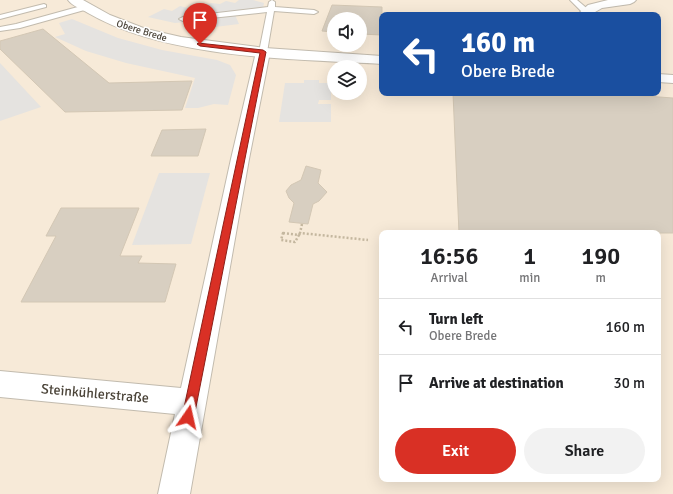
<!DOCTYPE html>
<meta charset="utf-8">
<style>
:root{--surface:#fff;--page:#f2f2f2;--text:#202124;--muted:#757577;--line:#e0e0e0;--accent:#d93025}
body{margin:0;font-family:Signika,sans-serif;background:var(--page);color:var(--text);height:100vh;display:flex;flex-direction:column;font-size:15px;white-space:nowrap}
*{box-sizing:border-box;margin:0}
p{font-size:13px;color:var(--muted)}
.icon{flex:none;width:22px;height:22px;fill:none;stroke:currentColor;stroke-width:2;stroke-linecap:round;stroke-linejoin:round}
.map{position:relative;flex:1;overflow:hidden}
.drawer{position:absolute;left:379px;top:230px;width:282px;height:252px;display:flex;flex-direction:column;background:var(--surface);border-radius:8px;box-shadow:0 4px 16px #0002}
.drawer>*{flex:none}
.guide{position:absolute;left:379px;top:12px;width:282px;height:84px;border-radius:8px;box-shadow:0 4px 16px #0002;background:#1a4fa0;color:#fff;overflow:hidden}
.fabs{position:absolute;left:327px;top:12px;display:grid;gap:8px}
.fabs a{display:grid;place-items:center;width:40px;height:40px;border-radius:50%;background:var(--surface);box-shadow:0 4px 16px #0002;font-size:20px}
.pin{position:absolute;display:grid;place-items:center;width:34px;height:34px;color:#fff;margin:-41px -17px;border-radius:50% 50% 50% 0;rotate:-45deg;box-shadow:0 0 4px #0007}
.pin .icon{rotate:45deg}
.me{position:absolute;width:44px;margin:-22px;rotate:11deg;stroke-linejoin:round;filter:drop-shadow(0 0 3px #0008)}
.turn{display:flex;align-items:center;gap:14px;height:84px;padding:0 16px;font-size:18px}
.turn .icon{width:52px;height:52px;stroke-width:2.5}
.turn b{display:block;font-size:28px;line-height:34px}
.eta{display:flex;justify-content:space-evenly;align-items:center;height:68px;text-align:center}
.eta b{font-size:24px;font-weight:600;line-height:28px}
.primary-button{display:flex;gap:8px;margin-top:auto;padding:8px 16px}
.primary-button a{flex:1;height:46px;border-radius:24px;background:var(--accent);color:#fff;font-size:16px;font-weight:600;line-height:46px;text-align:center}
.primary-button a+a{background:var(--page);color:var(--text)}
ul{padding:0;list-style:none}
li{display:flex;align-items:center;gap:12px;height:56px;padding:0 16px;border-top:1px solid var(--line)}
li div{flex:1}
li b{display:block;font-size:15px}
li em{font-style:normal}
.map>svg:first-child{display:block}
.commercial{fill:#f7ead8;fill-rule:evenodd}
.parking{fill:#e5e3e0}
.building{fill:#d8cfc1;stroke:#d3c7b4}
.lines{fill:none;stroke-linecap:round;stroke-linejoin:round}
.service-casing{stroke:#c2bbae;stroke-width:2}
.minor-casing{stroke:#c2bbae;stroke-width:2}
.tertiary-casing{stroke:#c2bbae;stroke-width:2}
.path-far1{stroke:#c4b79f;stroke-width:2.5;stroke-dasharray:2 2;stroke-linecap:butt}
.path{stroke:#c4b79f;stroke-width:3;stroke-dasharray:2.5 2.5;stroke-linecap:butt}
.service{fill:#fff;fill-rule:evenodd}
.minor{fill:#fff;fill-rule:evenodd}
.tertiary{fill:#fff;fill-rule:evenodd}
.route{fill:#d93025;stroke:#8d1f18}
.labels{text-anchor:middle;stroke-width:3;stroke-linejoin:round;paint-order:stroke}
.far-street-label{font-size:10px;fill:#4b4439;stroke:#fff}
.near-street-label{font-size:14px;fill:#4b4439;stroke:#fff}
</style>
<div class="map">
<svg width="673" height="494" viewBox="0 0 673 494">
<rect width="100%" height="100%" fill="#f6f3ec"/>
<path class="commercial" d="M0,0H673V494H0ZM382,15H658V93H382ZM334,19H360V45H334ZM334,67H360V93H334ZM382,233H658V479H382Z"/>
<g class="parking">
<polygon points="239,0 253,0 264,3 262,12 235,15 239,24 199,29 195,21 175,23 148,17 164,9 172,11 180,6 188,8 195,5 204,6 211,3 220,4 226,1 235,3"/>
<polygon points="72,19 118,38 162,50 217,60 230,65 236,75 228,105 214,104 198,108 185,108 195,78 126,63 86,51 55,37 65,34 59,23"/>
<polygon points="0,63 41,107 0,121"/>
<polygon points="304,80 319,80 319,83 331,83 331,100 319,100 318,104 331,104 331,122 279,122 285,83 304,83"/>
<polygon points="159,173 210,173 191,244 132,245"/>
</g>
<g class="building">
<polygon points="332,5 382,7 382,35 360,34 360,19 334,19 334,32 322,31"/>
<polygon points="43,29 109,83 192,81 182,110 65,112 0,49 0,41"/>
<polygon points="453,93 604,93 673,98 673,233 459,233"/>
<polygon points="206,129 198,156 151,156 162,130"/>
<polygon points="306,166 321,170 318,183 327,192 319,201 313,204 308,224 289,222 294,203 289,198 286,191 291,185 301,180"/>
<polygon points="61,208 139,208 120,256 142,256 138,263 176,264 165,302 21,302 56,236 46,236"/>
</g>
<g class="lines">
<g class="service-casing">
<g id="service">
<polygon points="272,0 275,2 275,7 314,10 318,12 314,14 274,11 267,52 263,54 259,52 267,12 183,21 179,19 183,17 268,7 269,2"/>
<polygon points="570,0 577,0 590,11 586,13 583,13"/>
<polygon points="44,4 46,5 46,7 0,19 0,15"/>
<polygon points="85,5 88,5 88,9 20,28 0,31 0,27 16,24"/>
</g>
</g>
<g class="minor-casing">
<g id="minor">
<polygon points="608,0 636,0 634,2 630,4 602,8 590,15 577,15 588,5"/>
<polygon points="263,48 268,49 270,52 249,159 190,494 158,494 175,414 0,397 0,371 181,388 231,159 256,52 258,49"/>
</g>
</g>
<g class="tertiary-casing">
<g id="tertiary">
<path d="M68,0H83L110,15L146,29L181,37L265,48L382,56V64C292,59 167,59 88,13C82,9 72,6 68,0Z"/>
<polygon points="658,74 673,75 673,83 658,82"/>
</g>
</g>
<g class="path-far1">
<polyline points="302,224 300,233 368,240"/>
<polygon points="283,233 299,235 295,242 281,240"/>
<polyline points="299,235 300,233"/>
</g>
<polyline class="path" points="380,435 382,435"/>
<use href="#service" class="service"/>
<use href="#minor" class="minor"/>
<use href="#tertiary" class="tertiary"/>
</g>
<polygon class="route" points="198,43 263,50 266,52 194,417 192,421 188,423 184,421 182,417 260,53 200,46 197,44"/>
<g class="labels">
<g class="far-street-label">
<text transform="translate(142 30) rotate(17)" y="4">Obere Brede</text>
</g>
<g class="near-street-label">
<text transform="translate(95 393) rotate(5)" y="5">Steinkühlerstraße</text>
</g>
</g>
</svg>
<div class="fabs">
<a><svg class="icon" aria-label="sound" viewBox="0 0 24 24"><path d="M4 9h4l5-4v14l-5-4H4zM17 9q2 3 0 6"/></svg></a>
<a><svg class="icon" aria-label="layers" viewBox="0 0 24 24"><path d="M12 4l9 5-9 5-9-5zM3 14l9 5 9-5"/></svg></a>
</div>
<div class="pin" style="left:200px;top:44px;background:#d93025"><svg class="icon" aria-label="arrive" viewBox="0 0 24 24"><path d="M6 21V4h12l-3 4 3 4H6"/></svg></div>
<svg class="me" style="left:188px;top:417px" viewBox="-20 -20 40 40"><path d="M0-17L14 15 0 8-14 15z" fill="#d93025" stroke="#fff" stroke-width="4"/></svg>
<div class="guide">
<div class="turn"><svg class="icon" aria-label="left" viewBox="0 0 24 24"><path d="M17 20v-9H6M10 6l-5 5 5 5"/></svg><div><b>160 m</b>Obere Brede</div></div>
</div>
<section class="drawer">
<div class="eta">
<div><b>16:56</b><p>Arrival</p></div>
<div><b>1</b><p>min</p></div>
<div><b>190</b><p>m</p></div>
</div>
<ul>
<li><svg class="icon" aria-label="left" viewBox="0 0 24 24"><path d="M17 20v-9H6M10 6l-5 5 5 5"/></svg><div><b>Turn left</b><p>Obere Brede</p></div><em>160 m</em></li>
<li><svg class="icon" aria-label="arrive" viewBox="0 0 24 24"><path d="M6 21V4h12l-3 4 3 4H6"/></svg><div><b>Arrive at destination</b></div><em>30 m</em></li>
</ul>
<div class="primary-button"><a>Exit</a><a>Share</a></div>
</section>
</div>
